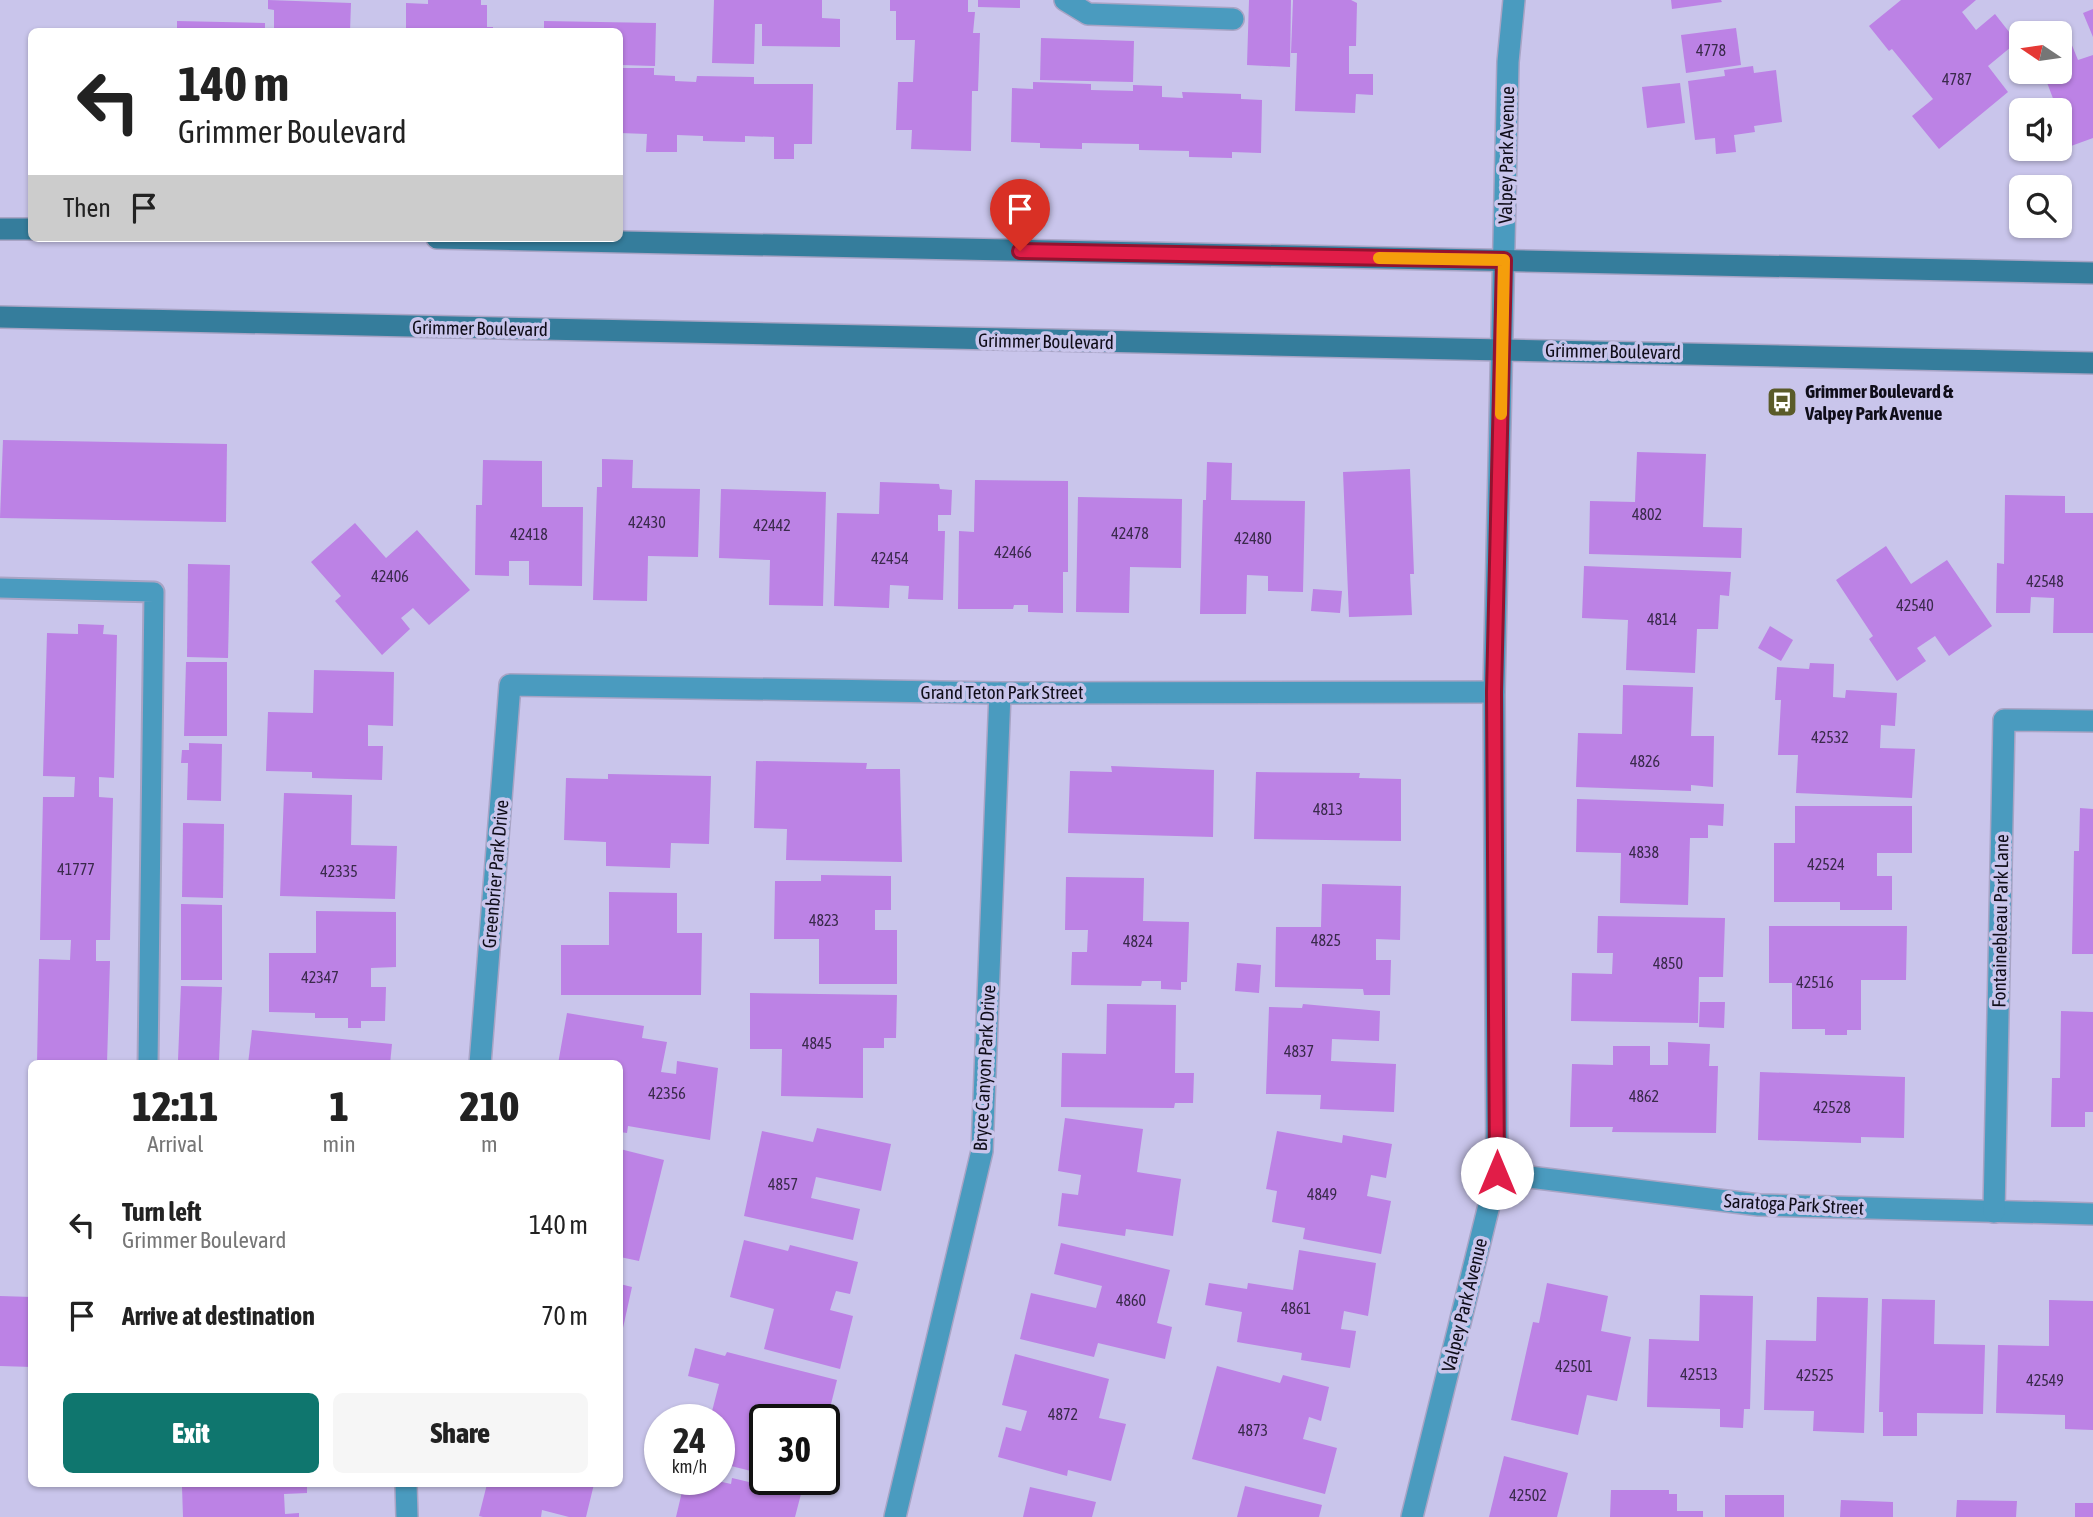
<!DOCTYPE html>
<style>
:root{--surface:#fff;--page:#f6f6f6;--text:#222;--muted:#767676;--accent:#0f766e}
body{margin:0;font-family:"Asap Condensed",sans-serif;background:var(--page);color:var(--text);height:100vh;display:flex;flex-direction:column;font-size:26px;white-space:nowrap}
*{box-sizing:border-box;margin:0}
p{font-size:23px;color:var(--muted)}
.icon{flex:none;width:38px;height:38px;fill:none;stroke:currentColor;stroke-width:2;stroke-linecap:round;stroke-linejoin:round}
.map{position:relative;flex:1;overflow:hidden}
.details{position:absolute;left:28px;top:1060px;width:595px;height:427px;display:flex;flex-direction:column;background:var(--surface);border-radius:10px;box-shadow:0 2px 5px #0004}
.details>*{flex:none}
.banner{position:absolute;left:28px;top:28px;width:595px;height:214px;border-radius:10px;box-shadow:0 2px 5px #0004;background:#fff;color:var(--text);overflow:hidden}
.needle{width:46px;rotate:283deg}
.controls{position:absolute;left:2009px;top:21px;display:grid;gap:14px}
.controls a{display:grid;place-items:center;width:63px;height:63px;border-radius:10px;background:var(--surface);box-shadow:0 2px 5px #0004;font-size:35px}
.speed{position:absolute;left:644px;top:1404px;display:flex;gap:14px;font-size:35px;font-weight:700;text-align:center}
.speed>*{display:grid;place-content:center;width:91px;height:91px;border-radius:50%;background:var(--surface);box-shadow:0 2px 5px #0004;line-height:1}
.speed small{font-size:18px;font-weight:400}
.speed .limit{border:4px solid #111;border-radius:10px;background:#fff;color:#111}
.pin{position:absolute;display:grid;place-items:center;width:60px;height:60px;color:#fff;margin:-72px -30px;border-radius:50% 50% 50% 0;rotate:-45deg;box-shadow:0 0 7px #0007}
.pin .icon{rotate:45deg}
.me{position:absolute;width:77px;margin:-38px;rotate:0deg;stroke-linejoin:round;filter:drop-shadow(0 0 5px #0008)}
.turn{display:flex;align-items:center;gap:24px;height:147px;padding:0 35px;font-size:32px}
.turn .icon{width:91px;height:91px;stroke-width:2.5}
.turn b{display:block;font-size:49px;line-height:60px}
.then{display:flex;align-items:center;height:66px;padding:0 35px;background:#0003;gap:14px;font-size:26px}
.eta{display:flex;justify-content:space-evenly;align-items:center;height:119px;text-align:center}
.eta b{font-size:42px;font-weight:800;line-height:49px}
.cta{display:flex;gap:14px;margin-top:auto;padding:14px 35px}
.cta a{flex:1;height:80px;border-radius:10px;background:var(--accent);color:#fff;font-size:28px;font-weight:800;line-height:80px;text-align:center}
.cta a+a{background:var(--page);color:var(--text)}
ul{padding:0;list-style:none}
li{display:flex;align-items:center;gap:21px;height:91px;padding:0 35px}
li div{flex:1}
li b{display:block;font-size:26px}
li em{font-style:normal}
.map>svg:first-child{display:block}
.building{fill:#bc82e5}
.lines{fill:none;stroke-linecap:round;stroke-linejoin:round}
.lane-casing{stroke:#a8a4c5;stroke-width:23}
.street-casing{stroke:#a8a4c5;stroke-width:24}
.secondary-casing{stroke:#a8a4c5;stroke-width:24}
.lane{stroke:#4a9bbf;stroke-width:19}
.street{stroke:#4a9bbf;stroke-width:21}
.secondary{stroke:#357d9c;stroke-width:21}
.route-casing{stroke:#92132f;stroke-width:18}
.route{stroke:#e11d48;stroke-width:12}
.slow{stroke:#f59e0b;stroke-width:12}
.labels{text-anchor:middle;stroke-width:7;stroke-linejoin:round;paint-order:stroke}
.number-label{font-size:16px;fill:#3a2a4c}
.street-label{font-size:19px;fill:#0f0d19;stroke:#c9c5eb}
.poi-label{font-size:19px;font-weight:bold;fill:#0f0d19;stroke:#c9c5eb;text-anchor:start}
</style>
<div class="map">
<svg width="2093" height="1517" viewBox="0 0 2093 1517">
<rect width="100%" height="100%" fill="#c9c5eb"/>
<g class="building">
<polygon points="268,0 351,3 350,32 274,31 274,10 268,9"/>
<polygon points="428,0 481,0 481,5 487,5 487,27 493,27 493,32 406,32 406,3 428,4"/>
<polygon points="714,0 822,0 822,18 840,19 840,47 762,46 762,24 755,24 754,64 712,63"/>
<polygon points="890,0 968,0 968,12 975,12 973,33 980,33 978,91 972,91 971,151 911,149 912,130 896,130 898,82 913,82 915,40 896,40 896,11 890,11"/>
<polygon points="978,0 1020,0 1020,8 978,7"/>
<polygon points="1249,0 1291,0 1290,67 1247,65"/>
<polygon points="1293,0 1351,0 1357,3 1356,46 1349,46 1349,74 1373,74 1373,95 1356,94 1355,113 1295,111 1297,53 1291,53"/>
<polygon points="1671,0 1721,0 1722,2 1672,9"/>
<polygon points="1901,0 1976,0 1962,12 1976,30 1995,14 2017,42 1988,66 2008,92 1939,149 1912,116 1933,99 1892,49 1889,51 1869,26"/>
<polygon points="2093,9 2093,37 2083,13"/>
<polygon points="177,21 265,23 265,32 177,32"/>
<polygon points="544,21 656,23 655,66 620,65 620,32 544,32"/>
<polygon points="1736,28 1741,65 1686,73 1681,35"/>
<polygon points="1041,38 1134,41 1133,82 1040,80"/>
<polygon points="2069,38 2078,60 2093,55 2093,138 2071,146 2043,72 2060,72 2060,42"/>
<polygon points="1753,66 1754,73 1776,70 1782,122 1754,126 1755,132 1734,135 1736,152 1716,154 1715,138 1695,140 1688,81 1725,76 1724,70"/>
<polygon points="620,68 654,68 654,75 675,76 675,81 696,82 697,76 754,77 754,84 813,84 812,144 794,144 794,159 774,159 774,137 745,136 745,142 703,141 703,136 677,135 677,152 646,152 647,134 620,133"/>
<polygon points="1033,82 1091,84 1091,90 1133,91 1133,85 1162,86 1162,97 1183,98 1182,92 1241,94 1241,99 1262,100 1261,153 1232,152 1232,158 1189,157 1189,151 1139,150 1139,144 1082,143 1082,149 1040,148 1040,143 1011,142 1012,88 1033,89"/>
<polygon points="1680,83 1685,123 1647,128 1642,87"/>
<polygon points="3,440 227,444 226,522 0,518"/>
<polygon points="1637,452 1706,454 1703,527 1742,528 1741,558 1589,554 1590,501 1635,502"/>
<polygon points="602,459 633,460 632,488 700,489 698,557 648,556 647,601 593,600 597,487 602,487"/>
<polygon points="483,460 542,461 542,507 583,507 582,586 529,585 529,561 509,561 509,576 475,575 476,505 482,505"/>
<polygon points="1207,462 1232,463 1231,500 1305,501 1303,592 1268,591 1268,576 1247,575 1246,614 1200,614 1203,500 1206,500"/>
<polygon points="1410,469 1414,574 1410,574 1412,615 1349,617 1343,472"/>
<polygon points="975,480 1068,481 1068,572 1063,572 1063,613 1028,612 1028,605 1014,605 1013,609 958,609 959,531 974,532"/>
<polygon points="880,482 939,484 940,489 952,490 951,515 938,515 938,531 945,531 943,600 908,599 909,586 890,585 889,608 834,606 837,513 879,514"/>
<polygon points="721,489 826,492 823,606 769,605 770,560 719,558"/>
<polygon points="2005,495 2065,496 2065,513 2093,513 2093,633 2053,633 2054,598 2031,597 2030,613 1996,613 1997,563 2004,564"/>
<polygon points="1078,497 1182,499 1181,568 1130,567 1129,613 1076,612"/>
<polygon points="355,523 386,558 417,530 470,590 429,625 413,608 401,618 410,629 382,655 335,601 341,596 311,562"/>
<polygon points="1886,546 1911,584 1947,560 1992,626 1949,656 1935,636 1917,648 1926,661 1897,681 1869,639 1873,636 1836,580"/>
<polygon points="188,564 230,565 228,658 187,657"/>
<polygon points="1584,566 1731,572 1729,596 1720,595 1718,629 1697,629 1695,673 1626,670 1628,620 1582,618"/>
<polygon points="1313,589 1342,591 1340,613 1311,611"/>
<polygon points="78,624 104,625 103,634 117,635 114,778 99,777 99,797 113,798 110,940 96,940 96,961 110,961 107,1064 37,1064 39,959 70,960 71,940 40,940 43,797 74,797 75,777 43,776 47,633 78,634"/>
<polygon points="1770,626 1793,640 1781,661 1758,648"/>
<polygon points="186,662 227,662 227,736 184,736"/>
<polygon points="1810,663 1834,664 1833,697 1845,698 1846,690 1897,693 1895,726 1881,725 1880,748 1915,749 1912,798 1796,793 1798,755 1778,755 1781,700 1775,700 1777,667 1809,669"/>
<polygon points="314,670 394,672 393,726 368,725 368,746 383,746 382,780 312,778 312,772 266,771 268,712 313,713"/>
<polygon points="1623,685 1693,687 1691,736 1714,736 1713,787 1691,785 1691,791 1576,787 1578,733 1622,734"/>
<polygon points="189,743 222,744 221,801 187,800 188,763 181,763 182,750 189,750"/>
<polygon points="756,761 867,763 866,769 900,769 902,862 786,860 787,829 754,828"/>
<polygon points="1111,766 1214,770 1213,837 1068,833 1070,771 1112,772"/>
<polygon points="1256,772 1360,773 1359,778 1401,779 1401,841 1254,839"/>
<polygon points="608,774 711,776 709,844 671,843 670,868 606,866 606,842 564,840 566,778 608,779"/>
<polygon points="284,793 352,795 351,845 397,846 395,899 280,896"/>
<polygon points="1577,799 1724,804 1723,826 1708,825 1708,838 1690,838 1688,905 1620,903 1621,853 1576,852"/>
<polygon points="1795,806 1912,806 1912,853 1877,853 1877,876 1892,876 1892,910 1840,910 1840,902 1774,902 1774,843 1795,843"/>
<polygon points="2080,808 2093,809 2093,954 2072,954 2074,851 2079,851"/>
<polygon points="183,823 224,824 223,898 182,897"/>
<polygon points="821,875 891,876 891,910 875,910 875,930 897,930 897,984 819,984 819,939 774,939 775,881 821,881"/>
<polygon points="1066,877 1144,878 1143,921 1189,922 1187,982 1181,982 1181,990 1161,989 1161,981 1142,981 1141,986 1071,985 1072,952 1087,952 1088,930 1065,930"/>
<polygon points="1322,884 1401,886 1400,940 1376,939 1376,960 1391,960 1390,995 1364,995 1363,989 1275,987 1276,927 1321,927"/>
<polygon points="609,892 677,893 677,933 702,933 701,995 561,995 561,945 609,945"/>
<polygon points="181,904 222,905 222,980 181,980"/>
<polygon points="316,911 396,912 396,967 371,968 371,987 386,987 385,1021 361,1021 361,1028 348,1028 348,1018 315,1018 315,1013 269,1012 269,953 316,953"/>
<polygon points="1598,916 1725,918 1723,977 1699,977 1698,1023 1571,1021 1572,973 1612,974 1613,953 1597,953"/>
<polygon points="1769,926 1907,926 1906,980 1861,980 1861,1030 1847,1030 1847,1035 1825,1035 1825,1029 1792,1029 1792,983 1769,983"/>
<polygon points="1237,963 1261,965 1259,993 1235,991"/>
<polygon points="181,986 222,987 219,1061 178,1060"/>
<polygon points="750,993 897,995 896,1038 884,1038 884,1048 863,1048 863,1098 781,1096 782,1049 750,1049"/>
<polygon points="1700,1002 1725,1002 1724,1028 1699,1027"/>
<polygon points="1107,1004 1176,1005 1175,1073 1194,1073 1193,1103 1175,1103 1174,1108 1061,1107 1062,1053 1106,1054"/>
<polygon points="1303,1004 1380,1011 1379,1041 1332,1039 1331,1061 1396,1064 1394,1112 1320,1109 1321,1095 1266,1094 1269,1007 1302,1008"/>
<polygon points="2061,1011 2093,1012 2093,1112 2085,1112 2085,1127 2051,1127 2052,1078 2060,1078"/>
<polygon points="567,1013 644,1026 642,1038 667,1042 661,1072 676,1074 677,1061 718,1068 710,1140 628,1126 627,1133 620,1132 620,1064 558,1064"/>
<polygon points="252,1030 392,1044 390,1064 248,1064"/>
<polygon points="1668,1042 1710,1044 1709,1066 1718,1066 1716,1133 1612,1132 1613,1127 1570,1127 1572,1064 1613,1065 1613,1046 1650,1046 1650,1065 1668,1065"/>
<polygon points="1760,1072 1905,1077 1904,1138 1861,1137 1861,1143 1758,1140"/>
<polygon points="1065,1118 1143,1129 1137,1172 1181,1179 1173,1236 1126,1229 1125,1236 1058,1226 1062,1193 1078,1195 1081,1175 1058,1171"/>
<polygon points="817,1128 891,1144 881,1191 816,1177 811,1198 860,1209 853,1240 744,1216 762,1131 813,1142"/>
<polygon points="1277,1131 1342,1143 1343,1135 1392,1144 1386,1178 1371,1175 1367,1196 1391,1201 1381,1254 1303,1239 1305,1228 1272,1222 1277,1191 1266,1189"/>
<polygon points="620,1149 664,1160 639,1261 620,1257"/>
<polygon points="744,1240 788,1251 790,1245 858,1262 850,1294 836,1291 830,1310 853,1316 840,1369 764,1349 774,1309 730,1297"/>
<polygon points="1061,1243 1170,1270 1157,1323 1172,1327 1165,1359 1098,1343 1094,1357 1020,1339 1031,1293 1096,1308 1102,1286 1054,1274"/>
<polygon points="1299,1250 1376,1263 1368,1316 1344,1311 1341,1329 1356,1331 1350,1368 1301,1360 1302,1353 1237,1342 1242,1312 1205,1305 1209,1283 1247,1289 1248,1283 1293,1290"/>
<polygon points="1547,1283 1608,1296 1601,1331 1631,1337 1617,1401 1587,1395 1578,1435 1511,1420 1533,1322 1539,1323"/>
<polygon points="620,1284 632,1287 621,1337 620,1337"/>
<polygon points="1700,1295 1753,1296 1750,1409 1744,1409 1743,1428 1720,1427 1720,1409 1647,1407 1649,1339 1699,1341"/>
<polygon points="0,1296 32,1297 32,1367 0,1366"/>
<polygon points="1817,1297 1868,1298 1864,1433 1813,1431 1814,1411 1764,1410 1766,1340 1816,1341"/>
<polygon points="1882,1299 1935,1300 1934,1344 1985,1345 1983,1414 1917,1413 1917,1436 1883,1436 1883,1412 1879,1412"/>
<polygon points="2049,1300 2093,1301 2093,1430 2065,1429 2065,1415 1996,1413 1998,1345 2049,1346"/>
<polygon points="695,1348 725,1356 727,1352 837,1380 825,1428 824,1419 765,1419 765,1468 753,1465 751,1471 731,1466 733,1461 719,1457 719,1419 710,1419 719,1384 688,1376"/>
<polygon points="1015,1354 1109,1379 1099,1418 1126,1424 1111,1481 1068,1470 1067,1476 998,1457 1006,1427 1021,1431 1027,1411 1002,1405"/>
<polygon points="1217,1366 1280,1383 1283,1375 1329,1387 1321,1421 1309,1417 1303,1439 1337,1448 1325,1494 1192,1459"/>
<polygon points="1504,1456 1568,1473 1557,1517 1489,1517"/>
<polygon points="732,1478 801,1494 795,1517 676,1517 685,1479 709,1479 731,1484"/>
<polygon points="228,1484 307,1484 307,1493 284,1494 285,1514 299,1513 299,1517 183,1517 182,1487"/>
<polygon points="487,1484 594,1484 586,1517 569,1517 542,1510 541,1517 483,1517 479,1516"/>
<polygon points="1245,1486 1322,1505 1319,1517 1237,1517"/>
<polygon points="1030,1487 1096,1502 1092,1517 1023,1517"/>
<polygon points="1611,1490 1669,1490 1669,1494 1677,1494 1677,1511 1703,1511 1703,1517 1610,1517"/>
<rect x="1725" y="1495" width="59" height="22"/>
<polygon points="1841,1500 1893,1502 1893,1517 1840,1517"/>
<polygon points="1957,1500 2017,1501 2016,1517 1956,1517"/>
<rect x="2075" y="1503" width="18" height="14"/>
</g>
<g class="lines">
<g class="lane-casing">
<polyline id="lane" points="0,588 154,592 148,1064"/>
</g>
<g class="street-casing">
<g id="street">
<polyline points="1065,0 1088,14 1233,19"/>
<polyline points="480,1064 510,685 1000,693 1494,692"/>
<polyline points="1497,1173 1759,1205 2093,1214"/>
<polyline points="1994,1212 2004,720 2093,721"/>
<polyline points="406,1484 407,1517"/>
<polyline points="895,1517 982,1151 1000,693"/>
<polyline points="1412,1517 1497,1173 1494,692 1508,62 1514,0"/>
</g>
</g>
<g class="secondary-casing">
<g id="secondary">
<polyline points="0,229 32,229"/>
<polyline points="437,238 2093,273"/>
<polyline points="0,317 2093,363"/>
</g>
</g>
<use href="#lane" class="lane"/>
<use href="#street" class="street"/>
<use href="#secondary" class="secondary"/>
</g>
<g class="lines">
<g class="route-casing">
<polyline id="route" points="1020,251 1504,260 1494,692 1497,1173"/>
</g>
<use href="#route" class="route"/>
<polyline class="slow" points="1379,258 1504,260 1501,414"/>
</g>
<defs>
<g id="bus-square" transform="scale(1.575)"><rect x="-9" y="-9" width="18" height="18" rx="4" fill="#5a5b29" stroke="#c9c5eb"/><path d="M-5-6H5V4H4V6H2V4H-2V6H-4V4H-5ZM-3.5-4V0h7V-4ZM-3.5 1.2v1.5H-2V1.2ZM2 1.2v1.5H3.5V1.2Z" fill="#fff"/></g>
</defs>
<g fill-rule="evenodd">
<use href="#bus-square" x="1782" y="402"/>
</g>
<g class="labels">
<g class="number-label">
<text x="1711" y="56">4778</text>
<text x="1957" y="85">4787</text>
<text x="1647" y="520">4802</text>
<text x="647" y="528">42430</text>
<text x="772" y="531">42442</text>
<text x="1130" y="539">42478</text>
<text x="529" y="540">42418</text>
<text x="1253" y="544">42480</text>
<text x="1013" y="558">42466</text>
<text x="890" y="564">42454</text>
<text x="390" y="582">42406</text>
<text x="2045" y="587">42548</text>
<text x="1915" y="611">42540</text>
<text x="1662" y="625">4814</text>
<text x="1830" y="743">42532</text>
<text x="1645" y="767">4826</text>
<text x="1328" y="815">4813</text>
<text x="1644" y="858">4838</text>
<text x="1826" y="870">42524</text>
<text x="76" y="875">41777</text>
<text x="339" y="877">42335</text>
<text x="824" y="926">4823</text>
<text x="1326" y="946">4825</text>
<text x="1138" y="947">4824</text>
<text x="1668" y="969">4850</text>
<text x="320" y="983">42347</text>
<text x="1815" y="988">42516</text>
<text x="817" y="1049">4845</text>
<text x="1299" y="1057">4837</text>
<text x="667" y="1099">42356</text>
<text x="1644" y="1102">4862</text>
<text x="1832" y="1113">42528</text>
<text x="783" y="1190">4857</text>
<text x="1322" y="1200">4849</text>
<text x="1131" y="1306">4860</text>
<text x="1296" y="1314">4861</text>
<text x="1574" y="1372">42501</text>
<text x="1699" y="1380">42513</text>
<text x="1815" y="1381">42525</text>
<text x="2045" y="1386">42549</text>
<text x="1063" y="1420">4872</text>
<text x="1253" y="1436">4873</text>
<text x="1528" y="1501">42502</text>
</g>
<g class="street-label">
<text transform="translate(1506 155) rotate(-89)" y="7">Valpey Park Avenue</text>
<text transform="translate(480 328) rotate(1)" y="7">Grimmer Boulevard</text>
<text transform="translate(1046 341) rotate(1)" y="7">Grimmer Boulevard</text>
<text transform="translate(1613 351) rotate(1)" y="7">Grimmer Boulevard</text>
<text x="1002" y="699">Grand Teton Park Street</text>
<text transform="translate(495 874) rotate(-85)" y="7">Greenbrier Park Drive</text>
<text transform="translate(2000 921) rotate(-89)" y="7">Fontainebleau Park Lane</text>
<text transform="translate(984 1068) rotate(-87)" y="7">Bryce Canyon Park Drive</text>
<text transform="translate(1794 1204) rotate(3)" y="7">Saratoga Park Street</text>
<text transform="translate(1464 1305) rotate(-76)" y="7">Valpey Park Avenue</text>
</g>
<g class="poi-label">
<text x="1805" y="398">Grimmer Boulevard &amp;<tspan x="1805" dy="22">Valpey Park Avenue</tspan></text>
</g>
</g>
</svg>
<div class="controls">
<a><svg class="needle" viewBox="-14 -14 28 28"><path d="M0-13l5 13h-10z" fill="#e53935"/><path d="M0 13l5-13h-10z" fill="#767676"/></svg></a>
<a><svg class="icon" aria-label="sound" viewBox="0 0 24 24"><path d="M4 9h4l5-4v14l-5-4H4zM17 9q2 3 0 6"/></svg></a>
<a><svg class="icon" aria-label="search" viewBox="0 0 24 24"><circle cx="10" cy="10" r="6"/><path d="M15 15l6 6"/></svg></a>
</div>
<div class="speed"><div>24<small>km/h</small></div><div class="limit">30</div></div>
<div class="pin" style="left:1020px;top:251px;background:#d93025"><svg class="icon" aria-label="arrive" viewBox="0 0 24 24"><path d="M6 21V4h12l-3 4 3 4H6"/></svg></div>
<svg class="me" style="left:1497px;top:1173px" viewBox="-20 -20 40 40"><circle r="19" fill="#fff"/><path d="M0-13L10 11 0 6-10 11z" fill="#e11d48"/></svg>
<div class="banner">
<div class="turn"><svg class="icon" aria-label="left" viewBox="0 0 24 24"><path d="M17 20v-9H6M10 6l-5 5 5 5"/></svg><div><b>140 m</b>Grimmer Boulevard</div></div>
<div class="then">Then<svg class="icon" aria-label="arrive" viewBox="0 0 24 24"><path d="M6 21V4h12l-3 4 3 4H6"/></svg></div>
</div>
<section class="details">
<div class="eta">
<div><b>12:11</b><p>Arrival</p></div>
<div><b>1</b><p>min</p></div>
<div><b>210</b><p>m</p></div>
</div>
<ul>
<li><svg class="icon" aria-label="left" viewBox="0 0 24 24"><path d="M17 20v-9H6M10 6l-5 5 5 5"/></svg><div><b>Turn left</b><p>Grimmer Boulevard</p></div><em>140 m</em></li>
<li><svg class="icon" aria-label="arrive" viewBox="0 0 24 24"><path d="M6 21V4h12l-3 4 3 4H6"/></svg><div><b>Arrive at destination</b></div><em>70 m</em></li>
</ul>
<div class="cta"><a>Exit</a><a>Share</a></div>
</section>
</div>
